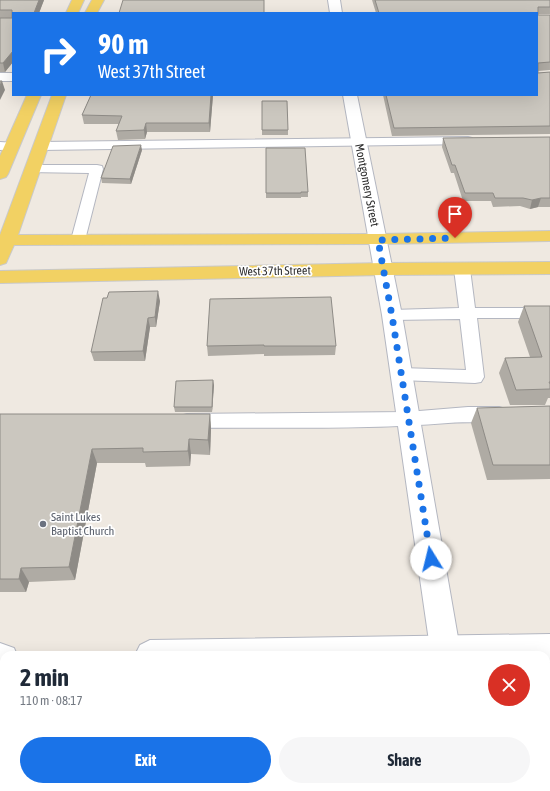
<!DOCTYPE html>
<meta charset="utf-8">
<style>
:root{--surface:#fff;--page:#f6f6f7;--text:#1f2937;--muted:#747a83;--accent:#1a73e8}
body{margin:0;font-family:"Asap Condensed",sans-serif;background:var(--page);color:var(--text);height:100vh;display:flex;flex-direction:column;font-size:15px;white-space:nowrap}
*{box-sizing:border-box;margin:0}
p{font-size:13px;color:var(--muted)}
.icon{flex:none;width:22px;height:22px;fill:none;stroke:currentColor;stroke-width:2;stroke-linecap:round;stroke-linejoin:round}
.map{position:relative;flex:1;overflow:hidden}
.sheet{position:absolute;left:0px;top:651px;width:550px;height:140px;display:flex;flex-direction:column;background:var(--surface);border-radius:12px 12px 0 0;box-shadow:0 4px 16px #0002}
.sheet>*{flex:none}
.banner{position:absolute;left:12px;top:12px;width:526px;height:84px;border-radius:0px;box-shadow:0 4px 16px #0002;background:#1a73e8;color:#fff;overflow:hidden}
.pin{position:absolute;display:grid;place-items:center;width:34px;height:34px;color:#fff;margin:-41px -17px;border-radius:50% 50% 50% 0;rotate:-45deg;box-shadow:0 0 4px #0007}
.pin .icon{rotate:45deg}
.me{position:absolute;width:44px;margin:-22px;rotate:351deg;stroke-linejoin:round;filter:drop-shadow(0 0 3px #0008)}
.turn{display:flex;align-items:center;gap:14px;height:84px;padding:0 20px;font-size:18px}
.turn .icon{width:52px;height:52px;stroke-width:2.5}
.turn b{display:block;font-size:28px;line-height:34px}
.round{display:grid;place-items:center;flex:none;width:42px;height:42px;border-radius:21px;background:var(--page)}
.summary{display:flex;align-items:center;justify-content:space-between;height:68px;padding:0 20px}
h1{font-size:24px;font-weight:700;line-height:30px}
.button{display:flex;gap:8px;margin-top:auto;padding:8px 20px}
.button a{flex:1;height:46px;border-radius:24px;background:var(--accent);color:#fff;font-size:16px;font-weight:700;line-height:46px;text-align:center}
.button a+a{background:var(--page);color:var(--text)}
.map>svg:first-child{display:block}
.green{fill:#b6e59e}
.lines{fill:none;stroke-linecap:round;stroke-linejoin:round}
.lane-casing{stroke:#b4b7c1;stroke-width:2}
.street-casing{stroke:#b4b7c1;stroke-width:2}
.secondary-casing{stroke:#b4b7c1;stroke-width:2}
.primary-casing{stroke:#c9c9c9;stroke-width:2}
.lane{fill:#fff;fill-rule:evenodd}
.street{fill:#fff;fill-rule:evenodd}
.secondary{fill:#fff;fill-rule:evenodd}
.primary{fill:#f2d163;fill-rule:evenodd}
.wall{fill:#afaba4}
.shaded-wall{fill:#8e8b86}
.building{fill:#cbc7bf;stroke:#8e8b86}
.route{stroke:#1a73e8;stroke-width:7;stroke-dasharray:0 12.6}
.worship-dot{fill:#6b7280;stroke:#fff;stroke-width:1.5}
.labels{text-anchor:middle;stroke-width:3.5;stroke-linejoin:round;paint-order:stroke}
.street-label{font-size:12px;fill:#2e2e2e;stroke:#fff}
.worship-label{font-size:12px;fill:#5b616d;stroke:#fff;text-anchor:start}
</style>
<div class="map">
<svg width="550" height="791" viewBox="0 0 550 791">
<rect width="100%" height="100%" fill="#efe9e1"/>
<polygon class="green" points="0,667 4,667 4,787 456,787 456,791 0,791"/>
<g class="lines">
<g class="lane-casing">
<g id="lane">
<polygon points="468,137 472,138 474,141 472,144 41,150 37,149 35,146 37,143 41,142"/>
<polygon points="0,142 16,143 18,146 16,149 0,150"/>
<polygon points="32,165 97,165 102,166 103,169 85,240 83,243 78,244 73,243 71,240 89,173 27,172 26,169 27,166"/>
<polygon points="462,264 467,266 470,269 475,308 550,308 550,318 477,318 484,377 481,382 475,383 400,380 394,379 391,374 394,369 400,368 466,370 460,319 392,320 386,319 384,315 386,311 392,310 459,308 454,269 457,266"/>
<path d="M468,407H499L506,409L508,414L506,419C489,424 466,421 448,423C362,430 274,427 187,428L180,426L178,421L180,416L187,414L407,412Z"/>
</g>
</g>
<g class="street-casing">
<g id="street">
<rect x="0" y="73" width="13" height="8"/>
<polygon points="550,634 550,662 546,662 546,655 135,655 140,645 150,640"/>
<polygon points="0,643 14,648 17,655 4,655 4,673 0,673"/>
</g>
</g>
<g class="secondary-casing">
<g id="secondary">
<polygon points="328,0 340,0 342,13 330,13"/>
<polygon points="343,95 357,95 402,315 461,655 431,655 382,315"/>
<polygon points="453,787 485,787 486,791 454,791"/>
</g>
</g>
<g class="primary-casing">
<g id="primary">
<polygon points="72,0 84,0 78,13 66,13"/>
<polygon points="92,0 104,0 97,13 85,13"/>
<polygon points="27,95 41,95 8,174 6,177 0,179 0,156"/>
<polygon points="52,95 66,95 18,235 378,234 550,231 550,241 378,244 14,245 6,263 0,265 0,235"/>
<polygon points="550,262 550,274 383,275 0,283 0,271 383,263"/>
</g>
</g>
<use href="#lane" class="lane"/>
<use href="#street" class="street"/>
<use href="#secondary" class="secondary"/>
<use href="#primary" class="primary"/>
</g>
<g class="wall">
<polygon points="0,0 44,0 39,13 13,13 13,62 5,72 0,72"/>
<polygon points="372,0 550,0 550,14 538,14 538,15 550,15 550,70 538,71 538,73 550,72 550,134 392,136 383,95 537,95 537,13 376,13"/>
<polygon points="91,95 213,95 210,132 147,132 145,139 118,140 116,131 119,124 84,124 82,115"/>
<polygon points="262,101 288,130 288,135 262,135"/>
<polygon points="550,137 550,207 538,207 530,209 520,206 493,207 491,201 463,201 454,173 451,173 442,147 443,138"/>
<polygon points="266,148 308,192 308,197 301,197 301,198 266,198"/>
<polygon points="142,150 131,184 102,183 101,178"/>
<polygon points="210,299 336,346 335,355 264,356 264,354 208,356 207,346"/>
<polygon points="160,301 156,327 150,327 145,361 94,361 91,352"/>
<polygon points="524,306 550,306 550,398 548,398 545,405 510,405 499,373 505,358 530,357 518,322"/>
<polygon points="214,385 212,412 175,412 174,407"/>
<polygon points="550,406 550,479 487,480 471,423 477,408"/>
<polygon points="0,414 210,414 211,429 210,455 191,454 190,466 146,467 145,463 97,463 75,580 29,582 26,592 0,592"/>
</g>
<g class="shaded-wall">
<polygon points="39,0 44,0 39,13 34,13"/>
<polygon points="13,51 13,62 5,72 3,63"/>
<polygon points="2,81 5,90 0,100 0,86"/>
<polygon points="211,95 213,95 210,132 209,123"/>
<polygon points="146,123 147,132 145,139 144,130"/>
<polygon points="141,145 142,150 131,184 130,179"/>
<polygon points="541,198 538,207 530,209 532,200"/>
<polygon points="158,291 160,301 156,327 155,317"/>
<polygon points="148,318 150,327 145,361 143,351"/>
<polygon points="213,380 214,385 212,412 212,407"/>
<polygon points="210,414 211,429 210,455 208,440"/>
<polygon points="189,439 191,454 190,466 188,451"/>
<polygon points="92,449 97,463 75,580 69,567"/>
<polygon points="21,568 29,582 26,592 19,579"/>
</g>
<g class="building">
<polygon points="0,0 39,0 34,13 13,13 13,51 3,63 0,63 0,18 12,18 12,10 0,10"/>
<polygon points="123,0 264,0 264,13 119,13"/>
<polygon points="375,0 550,0 550,7 538,7 538,15 550,15 550,62 538,63 538,73 550,72 550,126 394,128 386,95 537,95 537,13 379,13"/>
<polygon points="0,81 2,81 0,86"/>
<polygon points="91,95 211,95 209,123 146,123 144,130 116,131 122,116 82,115"/>
<polygon points="262,101 287,101 288,130 262,130"/>
<polygon points="550,137 550,198 541,198 532,200 523,198 495,198 493,193 465,193 455,165 452,165 443,138"/>
<polygon points="141,145 130,179 101,178 113,146"/>
<polygon points="266,148 305,148 308,192 301,192 301,193 266,193"/>
<polygon points="158,291 155,317 148,318 143,351 91,352 103,298 107,298 109,292"/>
<polygon points="331,297 336,346 264,346 264,345 207,346 210,299"/>
<polygon points="524,306 550,306 550,382 549,382 550,384 550,389 516,390 505,358 542,357"/>
<polygon points="213,380 212,407 174,407 176,381"/>
<polygon points="550,406 550,465 493,465 477,408"/>
<polygon points="0,414 210,414 208,440 189,439 188,451 143,452 143,448 92,449 69,567 21,568 19,579 0,579"/>
</g>
<g class="lines">
<polyline class="route" points="431,559 392,316 378,240 455,238"/>
</g>
<circle class="worship-dot" cx="43" cy="524" r="4"/>
<g class="labels">
<g class="street-label">
<text transform="translate(367 185) rotate(79)" y="4">Montgomery Street</text>
<text transform="translate(275 271) rotate(-1)" y="4">West 37th Street</text>
</g>
<g class="worship-label">
<text x="51" y="521">Saint Lukes<tspan x="51" dy="14">Baptist Church</tspan></text>
</g>
</g>
</svg>
<div class="pin" style="left:455px;top:238px;background:#d93025"><svg class="icon" aria-label="arrive" viewBox="0 0 24 24"><path d="M6 21V4h12l-3 4 3 4H6"/></svg></div>
<svg class="me" style="left:431px;top:559px" viewBox="-20 -20 40 40"><circle r="19" fill="#fff"/><path d="M0-13L10 11 0 6-10 11z" fill="#1a73e8"/></svg>
<div class="banner">
<div class="turn"><svg class="icon" aria-label="right" viewBox="0 0 24 24"><path d="M7 20v-9h11M14 6l5 5-5 5"/></svg><div><b>90 m</b>West 37th Street</div></div>
</div>
<section class="sheet">
<div class="summary"><div><h1>2 min</h1><p>110 m · 08:17</p></div><a class="round" style="background:#d93025;color:#fff"><svg class="icon" aria-label="close" viewBox="0 0 24 24"><path d="M6 6l12 12M18 6L6 18"/></svg></a></div>
<div class="button"><a>Exit</a><a>Share</a></div>
</section>
</div>
